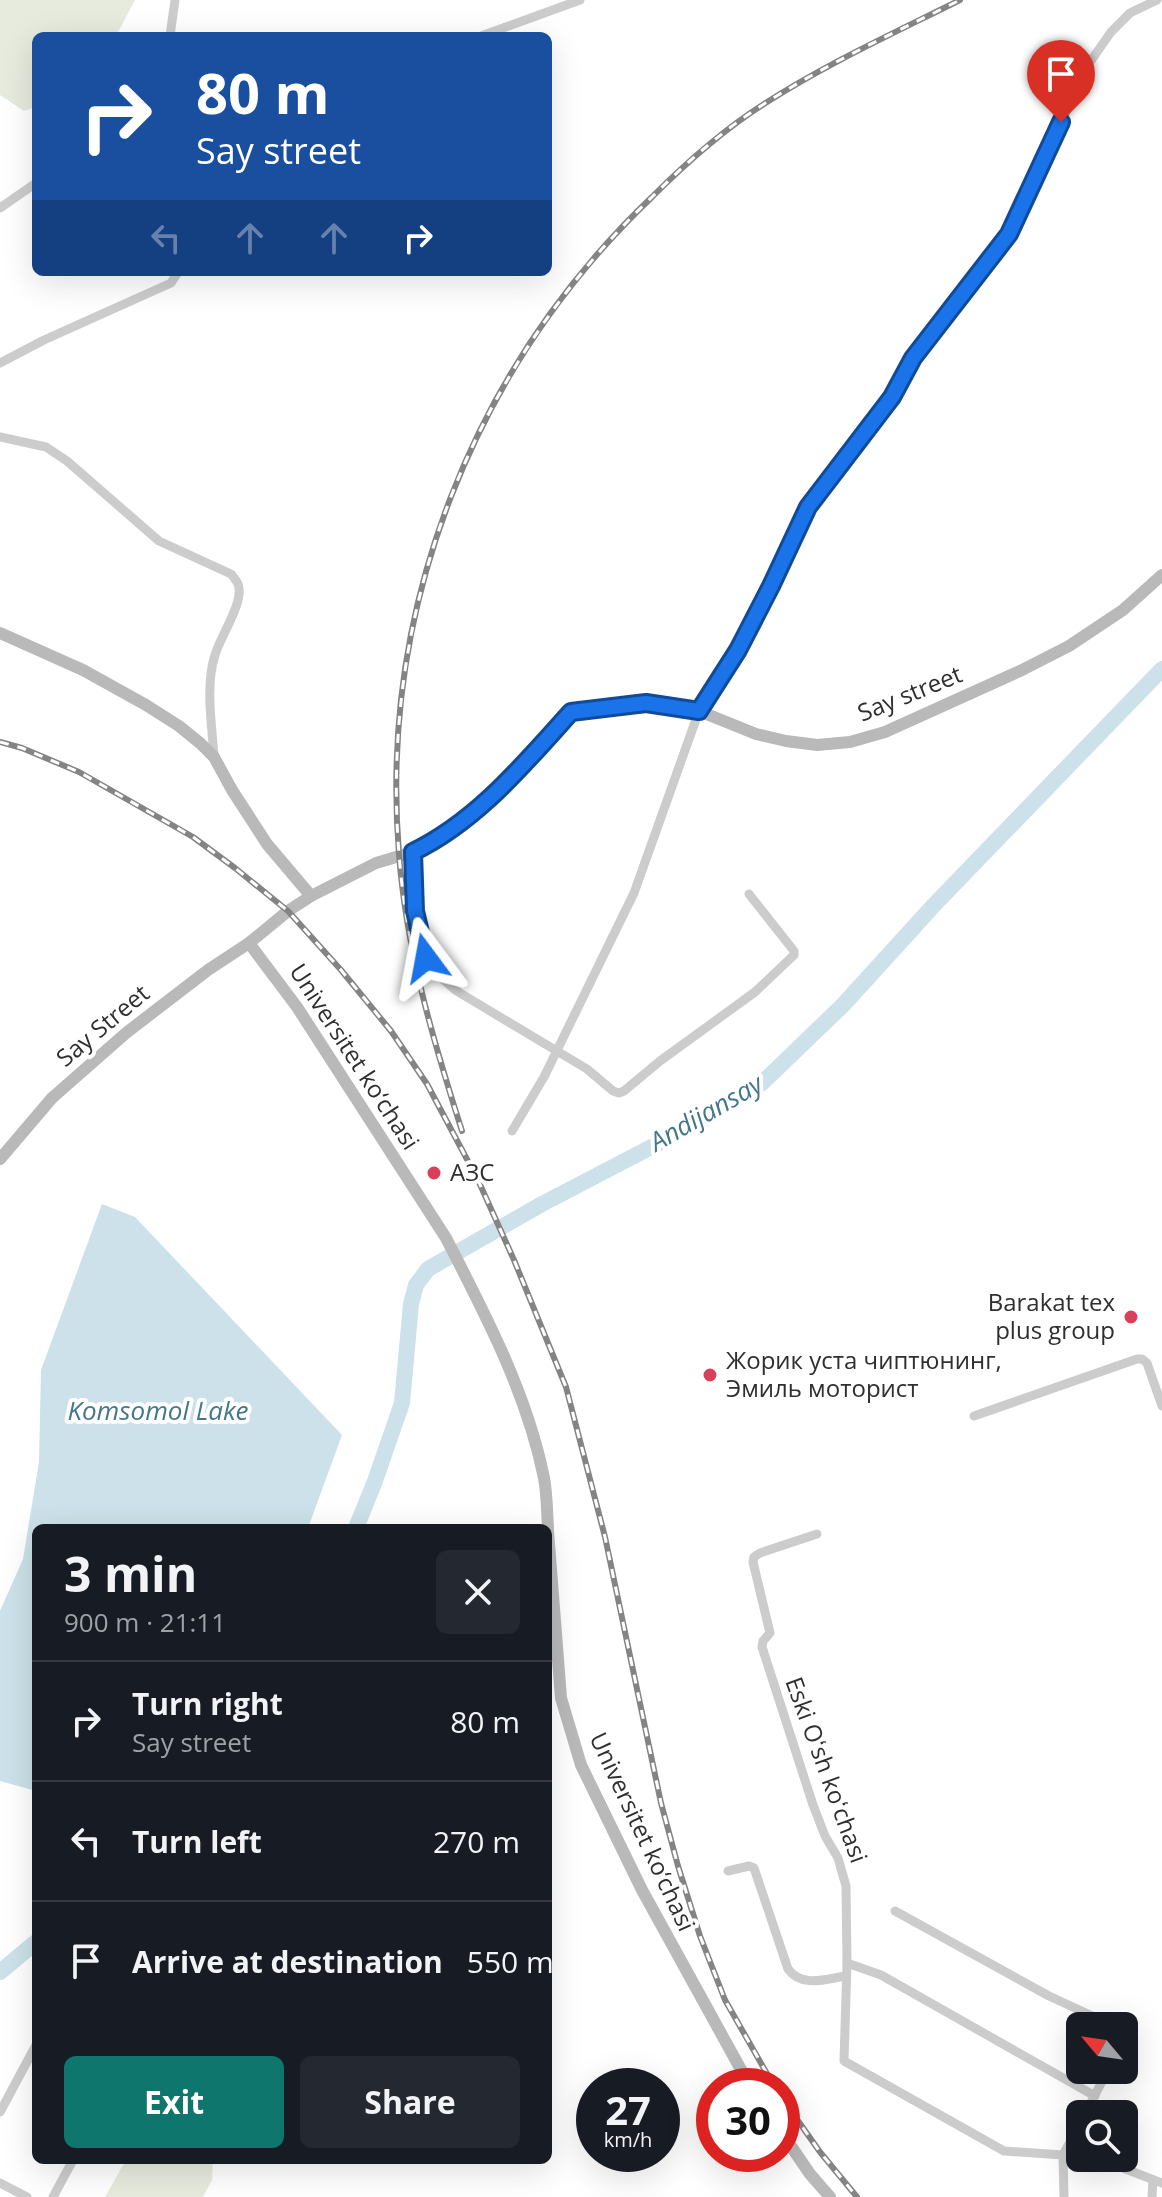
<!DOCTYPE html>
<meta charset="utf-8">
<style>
:root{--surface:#171b24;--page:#242831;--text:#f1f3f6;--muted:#9ea1a6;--line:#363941;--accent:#0f766e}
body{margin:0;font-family:"Open Sans",sans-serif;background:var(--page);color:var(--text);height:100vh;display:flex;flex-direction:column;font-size:30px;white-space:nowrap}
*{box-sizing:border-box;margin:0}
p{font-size:26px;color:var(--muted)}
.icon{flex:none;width:44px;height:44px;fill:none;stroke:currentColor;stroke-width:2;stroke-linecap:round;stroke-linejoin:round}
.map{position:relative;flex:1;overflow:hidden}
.sheet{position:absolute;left:32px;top:1524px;width:520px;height:640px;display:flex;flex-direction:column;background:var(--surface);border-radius:12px;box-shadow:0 8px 32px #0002}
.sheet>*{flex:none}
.hud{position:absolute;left:32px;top:32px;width:520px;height:244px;border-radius:12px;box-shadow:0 8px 32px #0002;background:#1a4fa0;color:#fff;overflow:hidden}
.needle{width:52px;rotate:299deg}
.fabs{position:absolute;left:1066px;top:2012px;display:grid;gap:16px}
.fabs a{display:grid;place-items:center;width:72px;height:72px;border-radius:12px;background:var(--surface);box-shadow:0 8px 32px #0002;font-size:40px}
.speed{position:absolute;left:576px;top:2068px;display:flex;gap:16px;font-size:40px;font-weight:700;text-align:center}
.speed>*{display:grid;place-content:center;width:104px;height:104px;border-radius:50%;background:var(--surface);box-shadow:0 8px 32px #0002;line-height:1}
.speed small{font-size:20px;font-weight:400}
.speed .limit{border:12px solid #d22;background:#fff;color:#111}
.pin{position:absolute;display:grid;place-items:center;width:68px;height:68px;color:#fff;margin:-82px -34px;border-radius:50% 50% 50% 0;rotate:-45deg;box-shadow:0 0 8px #0007}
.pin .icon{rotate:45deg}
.me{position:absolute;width:88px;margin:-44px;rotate:347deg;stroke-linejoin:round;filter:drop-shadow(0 0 6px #0008)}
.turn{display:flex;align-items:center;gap:28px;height:168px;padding:0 32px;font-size:36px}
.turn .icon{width:104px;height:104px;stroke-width:2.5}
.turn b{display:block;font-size:56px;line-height:68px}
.lanes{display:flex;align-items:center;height:76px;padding:0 32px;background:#0003;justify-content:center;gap:40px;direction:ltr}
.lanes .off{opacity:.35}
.round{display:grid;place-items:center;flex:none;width:84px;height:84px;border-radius:12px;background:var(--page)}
.summary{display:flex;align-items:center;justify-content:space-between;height:136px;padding:0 32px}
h1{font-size:48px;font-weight:700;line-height:60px}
.primary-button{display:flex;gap:16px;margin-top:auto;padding:16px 32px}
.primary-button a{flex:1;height:92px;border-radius:12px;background:var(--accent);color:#fff;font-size:32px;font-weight:700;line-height:92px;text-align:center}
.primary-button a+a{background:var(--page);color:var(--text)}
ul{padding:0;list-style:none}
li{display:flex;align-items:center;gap:24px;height:120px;padding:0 32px;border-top:2px solid var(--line)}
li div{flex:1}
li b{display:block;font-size:30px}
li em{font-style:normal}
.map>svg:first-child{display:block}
.green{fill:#e7ebde}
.water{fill:#cce1e9}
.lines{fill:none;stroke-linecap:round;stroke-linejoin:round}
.river{stroke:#cce1e9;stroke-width:16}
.street{stroke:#ccc;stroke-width:9}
.secondary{stroke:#b9b9b9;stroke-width:12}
.rail-casing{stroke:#848484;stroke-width:6}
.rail{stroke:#fff;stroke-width:3;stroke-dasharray:9;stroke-linecap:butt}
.route-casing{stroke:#114b97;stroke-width:20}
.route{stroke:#1a73e8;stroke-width:14}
.poi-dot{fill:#d8405c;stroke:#fff;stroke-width:3}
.labels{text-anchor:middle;stroke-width:8;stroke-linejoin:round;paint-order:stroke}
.street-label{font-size:24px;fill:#2f2f2f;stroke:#fff}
.poi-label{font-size:24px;fill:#2f2f2f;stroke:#fff;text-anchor:start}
.water-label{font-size:26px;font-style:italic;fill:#43778b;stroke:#fff}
</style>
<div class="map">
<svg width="1162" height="2197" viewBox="0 0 1162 2197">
<rect width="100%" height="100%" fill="#fff"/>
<g class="green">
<polygon points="0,0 135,0 116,36 36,36 36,107 24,111 0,95"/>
<polygon points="126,2160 213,2160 212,2180 203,2197 105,2197"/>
</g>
<polygon class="water" points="102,1204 135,1217 342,1435 308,1528 36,1528 36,1791 0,1781 0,1611 23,1559 39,1462 41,1370"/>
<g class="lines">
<g class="river">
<polyline points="356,1528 375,1481 402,1403 411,1304 416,1285 428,1269 542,1204 707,1118 761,1084 843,1005 934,905 1162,669"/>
<polyline points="0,1972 36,1942"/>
</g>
<g class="street">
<polyline points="170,36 175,0"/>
<polyline points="481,36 580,0"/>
<polyline points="0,208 36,183"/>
<polyline points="0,363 44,340 171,283 178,272"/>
<path d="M0,437L46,447L67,461L159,541L231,574C232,575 238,583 238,584C245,601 220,637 215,655C205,686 212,724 214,757"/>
<polyline points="413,852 415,911 426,958 438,975 455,990 587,1069 613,1091 619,1093 624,1091 660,1061 755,992 794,955 794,951 749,894"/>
<polyline points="512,1131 544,1077 634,893 699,711 738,650 771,586 808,507 892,397 913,358 1009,234 1088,65 1111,32 1130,13 1157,0"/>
<polyline points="974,1416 1137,1359 1142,1359 1147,1363 1162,1406"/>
<polyline points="817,1534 760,1553 754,1557 753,1562 770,1633 763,1641 762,1647 813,1805 825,1836 838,1858 846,1886 847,1963 844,2061 1004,2151 1063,2155 1080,2153"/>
<path d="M728,1871L749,1866L754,1868L788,1969C802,1988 825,1979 846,1976"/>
<polyline points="895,1911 1049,1996 1114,2026"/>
<polyline points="847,1963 881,1975 1095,2096"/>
<polyline points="0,2112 36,2045"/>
<polyline points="1085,2114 1108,2070"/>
<polyline points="1097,2158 1162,2183"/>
<polyline points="0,2183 27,2197"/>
<polyline points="53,2197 73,2160"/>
<polyline points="1064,2197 1063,2155 1080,2124"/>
<polyline points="1152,2197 1153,2180"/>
</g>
<g class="secondary">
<polyline points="0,633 83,670 146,705 179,726 200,743 214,757 232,790 267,844 311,896"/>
<path d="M249,943L297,1007L446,1238C485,1314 527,1393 544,1478C547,1494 547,1512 548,1528"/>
<polyline points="0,1159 52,1098 126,1033 208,970 249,943 288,911 311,896 376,863 413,852 424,847 471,815 519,769 571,712 646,703 699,711 756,734 786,741 817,745 850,742 885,732 1022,670 1069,646 1123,610 1162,575"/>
<polyline points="548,1531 561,1698 581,1765 642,1890 750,2086"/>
<polyline points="782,2133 810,2174 830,2197"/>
</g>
<g class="rail-casing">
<g id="rail">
<polyline points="0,742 22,748 79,772 193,837 235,868 288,911 341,970 391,1031 427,1084 478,1180 514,1260 566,1387 605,1537 661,1803 678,1866 700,1936 725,2000 774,2086"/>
<path d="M462,1131C433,1040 406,949 399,854C379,607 473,368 652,197C686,163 723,130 764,104C826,64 894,33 960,0"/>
<polyline points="782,2098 820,2152 857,2197"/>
</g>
</g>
<use href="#rail" class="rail"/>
</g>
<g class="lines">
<g class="route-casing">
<path id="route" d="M426,958L415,911L413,852C477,821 524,764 571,712L646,703L699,711L738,650L771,586L808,507L892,397L913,358L1009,234L1061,122"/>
</g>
<use href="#route" class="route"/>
</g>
<g class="poi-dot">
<circle cx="434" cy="1173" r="8"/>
<circle cx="1131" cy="1317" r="8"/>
<circle cx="710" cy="1375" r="8"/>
</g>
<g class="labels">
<g class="street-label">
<text transform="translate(910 694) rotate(-22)" y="8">Say street</text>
<text transform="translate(103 1026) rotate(-40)" y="8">Say Street</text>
<text transform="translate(354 1057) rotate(57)" y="8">Universitet kо‘chasi</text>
<text transform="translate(826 1770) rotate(70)" y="8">Eski Oʻsh koʻchasi</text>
<text transform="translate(642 1832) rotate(65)" y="8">Universitet kо‘chasi</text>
</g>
<g class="poi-label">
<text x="450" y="1181">АЗС</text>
<text x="1115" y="1311" text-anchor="end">Barakat tex<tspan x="1115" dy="28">plus group</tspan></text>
<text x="726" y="1369">Жорик уста чиптюнинг,<tspan x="726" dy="28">Эмиль моторист</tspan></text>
</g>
<g class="water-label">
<text transform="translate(706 1113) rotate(-30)" y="9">Andijansay</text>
<text x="158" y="1420">Komsomol Lake</text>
</g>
</g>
</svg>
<div class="fabs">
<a><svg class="needle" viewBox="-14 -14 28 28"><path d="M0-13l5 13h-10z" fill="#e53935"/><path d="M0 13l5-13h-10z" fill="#9ea1a6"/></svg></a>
<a><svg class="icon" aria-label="search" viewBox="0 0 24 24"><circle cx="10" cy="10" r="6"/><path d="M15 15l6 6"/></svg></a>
</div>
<div class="speed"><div>27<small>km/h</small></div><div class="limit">30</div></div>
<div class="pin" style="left:1061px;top:122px;background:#d93025"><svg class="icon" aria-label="arrive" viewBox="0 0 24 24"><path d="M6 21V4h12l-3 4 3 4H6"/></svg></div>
<svg class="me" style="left:426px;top:958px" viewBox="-20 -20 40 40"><path d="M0-17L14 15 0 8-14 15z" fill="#1a73e8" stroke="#fff" stroke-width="4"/></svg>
<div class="hud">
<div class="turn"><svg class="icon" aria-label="right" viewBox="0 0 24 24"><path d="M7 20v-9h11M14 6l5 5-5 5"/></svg><div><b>80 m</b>Say street</div></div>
<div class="lanes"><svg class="icon off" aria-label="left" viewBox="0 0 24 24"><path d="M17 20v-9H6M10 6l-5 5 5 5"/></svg><svg class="icon off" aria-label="ahead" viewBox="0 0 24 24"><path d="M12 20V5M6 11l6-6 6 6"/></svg><svg class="icon off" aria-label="ahead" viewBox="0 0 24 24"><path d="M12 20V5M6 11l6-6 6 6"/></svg><svg class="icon" aria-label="right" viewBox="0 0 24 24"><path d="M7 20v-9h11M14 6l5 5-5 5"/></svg></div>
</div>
<section class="sheet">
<div class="summary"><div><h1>3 min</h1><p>900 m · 21:11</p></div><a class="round"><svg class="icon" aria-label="close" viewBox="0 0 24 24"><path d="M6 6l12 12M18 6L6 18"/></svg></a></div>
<ul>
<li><svg class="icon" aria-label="right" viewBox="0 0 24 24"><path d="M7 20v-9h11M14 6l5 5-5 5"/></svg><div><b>Turn right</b><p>Say street</p></div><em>80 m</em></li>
<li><svg class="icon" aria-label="left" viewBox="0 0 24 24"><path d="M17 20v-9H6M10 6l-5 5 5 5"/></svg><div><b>Turn left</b></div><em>270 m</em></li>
<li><svg class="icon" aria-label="arrive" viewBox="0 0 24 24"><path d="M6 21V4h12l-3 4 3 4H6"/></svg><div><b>Arrive at destination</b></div><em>550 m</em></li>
</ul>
<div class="primary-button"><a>Exit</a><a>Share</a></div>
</section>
</div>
